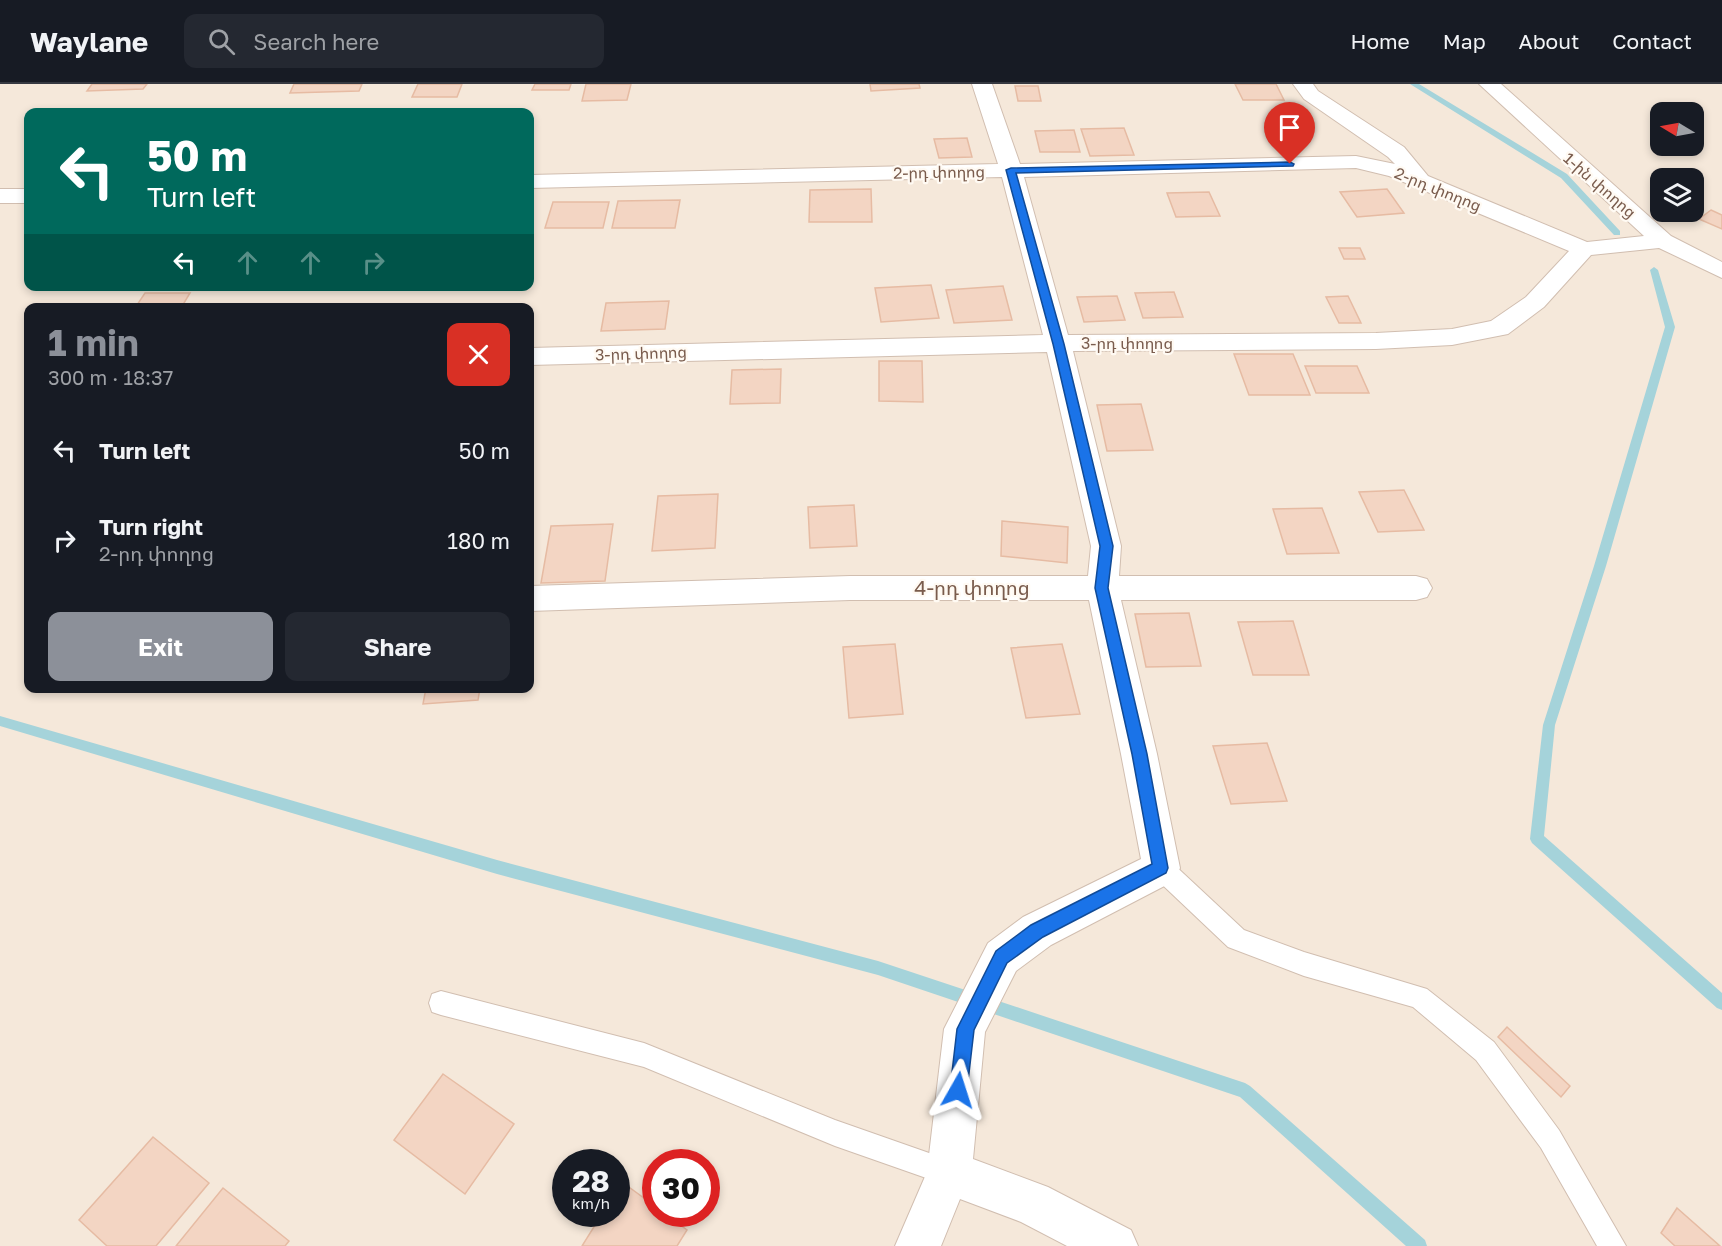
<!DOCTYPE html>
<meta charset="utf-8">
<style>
:root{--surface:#171b24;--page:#242831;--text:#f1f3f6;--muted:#9ea1a6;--line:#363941;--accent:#8c9099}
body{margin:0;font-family:"Golos Text","Noto Sans Armenian",sans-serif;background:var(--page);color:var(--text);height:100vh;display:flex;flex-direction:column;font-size:22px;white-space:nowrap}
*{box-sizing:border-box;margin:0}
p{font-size:20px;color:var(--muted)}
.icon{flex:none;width:33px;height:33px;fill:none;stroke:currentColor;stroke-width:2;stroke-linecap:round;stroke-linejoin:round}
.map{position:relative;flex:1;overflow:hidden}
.sheet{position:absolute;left:24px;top:219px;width:510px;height:390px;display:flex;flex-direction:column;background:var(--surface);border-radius:12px;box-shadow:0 3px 9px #0003}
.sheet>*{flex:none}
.banner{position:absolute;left:24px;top:24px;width:510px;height:183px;border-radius:12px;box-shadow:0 3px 9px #0003;background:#00695c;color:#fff;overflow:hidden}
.needle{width:39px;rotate:280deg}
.tools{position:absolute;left:1650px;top:18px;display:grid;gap:12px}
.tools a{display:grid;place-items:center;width:54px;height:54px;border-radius:12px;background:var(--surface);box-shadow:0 3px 9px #0003;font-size:30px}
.speed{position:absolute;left:552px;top:1065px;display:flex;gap:12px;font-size:30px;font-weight:700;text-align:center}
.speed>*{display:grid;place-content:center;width:78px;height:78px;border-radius:50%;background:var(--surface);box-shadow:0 3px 9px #0003;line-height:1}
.speed small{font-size:15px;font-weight:400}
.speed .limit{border:9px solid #d22;background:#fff;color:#111}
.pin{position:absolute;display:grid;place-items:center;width:51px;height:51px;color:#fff;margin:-62px -26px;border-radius:50% 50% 50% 0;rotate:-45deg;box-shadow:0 0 6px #0007}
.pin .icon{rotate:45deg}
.me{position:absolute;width:66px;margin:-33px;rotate:6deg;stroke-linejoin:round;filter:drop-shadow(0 0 4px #0008)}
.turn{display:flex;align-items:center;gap:21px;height:126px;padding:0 24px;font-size:27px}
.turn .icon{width:78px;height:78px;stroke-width:2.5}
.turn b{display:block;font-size:42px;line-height:51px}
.lanes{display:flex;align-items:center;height:57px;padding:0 24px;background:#0003;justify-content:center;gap:30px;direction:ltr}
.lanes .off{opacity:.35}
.round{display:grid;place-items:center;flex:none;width:63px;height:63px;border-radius:12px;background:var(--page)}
.summary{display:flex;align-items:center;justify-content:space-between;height:102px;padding:0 24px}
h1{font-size:36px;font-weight:700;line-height:45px;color:var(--accent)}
.primary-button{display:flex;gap:12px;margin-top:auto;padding:12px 24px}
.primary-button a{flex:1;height:69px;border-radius:12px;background:var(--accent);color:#fff;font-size:24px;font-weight:700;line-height:69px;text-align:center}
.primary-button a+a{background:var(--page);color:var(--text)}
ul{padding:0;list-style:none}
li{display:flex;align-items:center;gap:18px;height:90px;padding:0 24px}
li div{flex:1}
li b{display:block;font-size:22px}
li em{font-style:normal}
header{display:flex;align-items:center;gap:36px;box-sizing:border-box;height:84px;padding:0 30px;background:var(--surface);border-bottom:2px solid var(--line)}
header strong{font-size:28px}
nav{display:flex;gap:33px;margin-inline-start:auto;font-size:21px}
.search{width:420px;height:54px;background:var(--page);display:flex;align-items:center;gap:15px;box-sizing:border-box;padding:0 21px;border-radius:12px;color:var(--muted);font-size:22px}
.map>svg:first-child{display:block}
.residential{fill:#f5e8da;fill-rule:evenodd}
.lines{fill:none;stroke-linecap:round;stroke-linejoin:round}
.stream{fill:#a5d3da;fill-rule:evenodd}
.building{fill:#f3d5c3;stroke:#e6bba3;stroke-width:1.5}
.lane-casing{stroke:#d1beb0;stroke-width:2}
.street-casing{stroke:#d1beb0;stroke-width:2}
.lane{fill:#fff;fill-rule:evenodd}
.street{fill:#fff;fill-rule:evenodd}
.route{fill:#1a73e8;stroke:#114b97;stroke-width:1.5}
.labels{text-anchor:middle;stroke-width:4.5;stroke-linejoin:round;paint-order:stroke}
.far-street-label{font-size:16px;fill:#7a5c4d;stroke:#fffaf3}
.street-label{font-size:20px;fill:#7a5c4d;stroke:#fffaf3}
</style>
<header>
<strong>Waylane</strong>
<div class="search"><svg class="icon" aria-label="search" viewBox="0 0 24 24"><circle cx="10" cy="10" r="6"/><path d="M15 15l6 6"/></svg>Search here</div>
<nav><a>Home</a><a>Map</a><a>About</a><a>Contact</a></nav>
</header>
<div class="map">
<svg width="1722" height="1162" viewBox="0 0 1722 1162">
<rect width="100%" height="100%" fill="#fdf6ec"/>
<path class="residential" d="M0,0H1722V1162H0ZM28,28H530V202H28ZM1660,28H1694V62H1660ZM1660,94H1694V128H1660ZM28,224H530V604H28ZM566,1078H616V1130H566ZM656,1078H706V1130H656Z"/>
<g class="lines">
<g class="stream">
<polygon points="1410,0 1419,0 1567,90 1620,147 1620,151 1614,151 1561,94"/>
<polygon points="1654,183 1658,186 1675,243 1606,482 1555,641 1544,752 1722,909 1722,926 1717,924 1532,759 1530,755 1543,641 1594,482 1665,243 1650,186"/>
<polygon points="0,632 497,776 878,877 1245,999 1250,1002 1425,1156 1427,1162 1406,1162 1240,1013 878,891 497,790 0,642"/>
</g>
</g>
<g class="building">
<polygon points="92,0 147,0 143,5 87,7"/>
<polygon points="294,0 362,0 359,7 290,9"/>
<polygon points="418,0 462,0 457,13 412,13"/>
<polygon points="535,0 571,0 569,6 532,6"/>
<polygon points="586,0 631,0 627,16 582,17"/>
<polygon points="870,0 919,0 920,4 871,7"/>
<polygon points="1235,0 1276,0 1284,16 1243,16"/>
<polygon points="1015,2 1038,2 1041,17 1018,17"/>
<polygon points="1124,44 1134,71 1090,72 1081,45"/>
<polygon points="1074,46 1080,68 1040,68 1035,47"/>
<polygon points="967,54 972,73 939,74 934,55"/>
<polygon points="871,105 872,138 809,138 810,106"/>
<polygon points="1387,105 1404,129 1357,133 1340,108"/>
<polygon points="1209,108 1220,132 1176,133 1167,109"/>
<polygon points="680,116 675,144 612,144 618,117"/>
<polygon points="553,118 609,118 603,144 545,144"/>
<polygon points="1711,126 1722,131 1722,145 1699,135"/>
<polygon points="1339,164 1360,164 1365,175 1344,175"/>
<polygon points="931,201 939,234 881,238 875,204"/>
<polygon points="1003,202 1012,236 954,239 946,206"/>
<polygon points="1174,208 1183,233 1143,234 1135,209"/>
<polygon points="145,209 190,209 181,224 135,224"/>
<polygon points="1117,212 1125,236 1084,238 1077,213"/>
<polygon points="1348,212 1361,239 1339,239 1326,213"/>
<polygon points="669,217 665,245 601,247 606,219"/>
<polygon points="1234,270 1293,270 1310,311 1249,311"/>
<polygon points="879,277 922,277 923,318 879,317"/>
<polygon points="1305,282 1357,282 1369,309 1316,309"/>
<polygon points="781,285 780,319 730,320 732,286"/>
<polygon points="1141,320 1153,366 1107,367 1097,321"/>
<polygon points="1404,406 1424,446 1378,448 1359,408"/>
<polygon points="718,410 715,464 652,467 658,412"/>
<polygon points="854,421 857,462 810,464 808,423"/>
<polygon points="1322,424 1339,469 1287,470 1273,425"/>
<polygon points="1002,437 1068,443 1067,479 1001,472"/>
<polygon points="613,440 605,497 541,499 551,442"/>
<polygon points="1189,529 1201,582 1146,583 1135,530"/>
<polygon points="1293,537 1309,591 1253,591 1238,538"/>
<polygon points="895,560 903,630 849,634 843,563"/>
<polygon points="1062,560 1080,630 1026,634 1011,564"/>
<polygon points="426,604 480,604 478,616 423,620"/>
<polygon points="1267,659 1287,717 1231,720 1213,662"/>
<polygon points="1507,943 1570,1002 1561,1013 1498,953"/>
<polygon points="443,990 514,1040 465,1110 394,1056"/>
<polygon points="153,1053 209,1099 156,1162 107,1162 79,1136"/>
<polygon points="622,1098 656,1123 656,1130 665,1130 687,1146 677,1162 582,1162 602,1130 616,1130 616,1107"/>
<polygon points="223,1104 289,1157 285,1162 176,1162"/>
<polygon points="1677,1124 1720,1162 1675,1162 1661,1149"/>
</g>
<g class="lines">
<g class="lane-casing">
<g id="lane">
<polygon points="1161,773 1169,776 1244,846 1304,868 1427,905 1494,958 1559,1046 1626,1162 1597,1162 1541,1064 1476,976 1413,923 1304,892 1228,863 1153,792 1150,784 1153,776"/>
<polygon points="441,907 644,959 835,1036 949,1076 958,1080 962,1089 958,1098 949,1102 835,1062 644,983 441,931 432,928 429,919 432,910"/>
</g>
</g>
<g class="street-casing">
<g id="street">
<path d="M972,0H992L1020,80L1356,72L1395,80L1388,73L1304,15L1293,0H1313L1318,7L1404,63L1428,92L1587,158L1644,152L1479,0H1501L1671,152L1722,178V194L1659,164L1591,171L1544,223L1508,250L1452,261L1376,265L1073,267L1121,462L1119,492H1416L1427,495L1432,504L1427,513L1416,516H1121L1157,670L1180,784L1174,797L1051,861L1016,887L985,948L973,1075L1048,1103L1131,1146L1138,1162H1067L1021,1138L960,1115L941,1162H895L927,1088L944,945L988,859L1023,833L1141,775L1121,670L1089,516H850L530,527V502L850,492H1088L1091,462L1047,268L530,281V264L1043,251L1002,93L530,104V91L998,80ZM1356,84L1389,92L1569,167L1526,213L1491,237L1452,245L1376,249L1068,251L1024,93Z"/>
<rect x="0" y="105" width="28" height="14"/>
</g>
</g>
<use href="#lane" class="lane"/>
<use href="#street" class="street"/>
</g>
<polygon class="route" points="1290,78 1294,80 1293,82 1016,89 1064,260 1113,462 1108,504 1147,670 1168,784 1166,789 1043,853 1007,879 974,946 967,1006 965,1013 958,1015 952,1013 950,1006 957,945 996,867 1031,841 1152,780 1132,670 1095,504 1100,462 1053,260 1006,86 1011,84"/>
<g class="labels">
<g class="far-street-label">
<text transform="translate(939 88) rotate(-1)" y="6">2-րդ փողոց</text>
<text transform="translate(1600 101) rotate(41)" y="6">1-ին փողոց</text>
<text transform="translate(1438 105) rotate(22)" y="6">2-րդ փողոց</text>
<text x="1127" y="265">3-րդ փողոց</text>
<text transform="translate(641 269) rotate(-2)" y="6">3-րդ փողոց</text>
</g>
<g class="street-label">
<text x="972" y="511">4-րդ փողոց</text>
</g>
</g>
</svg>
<div class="tools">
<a><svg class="needle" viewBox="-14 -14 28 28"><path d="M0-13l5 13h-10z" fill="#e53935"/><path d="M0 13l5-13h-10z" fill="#9ea1a6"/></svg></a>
<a><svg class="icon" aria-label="layers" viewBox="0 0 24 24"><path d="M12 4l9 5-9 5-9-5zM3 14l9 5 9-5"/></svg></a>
</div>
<div class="speed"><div>28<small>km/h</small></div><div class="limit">30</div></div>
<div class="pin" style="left:1290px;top:80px;background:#d93025"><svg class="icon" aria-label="arrive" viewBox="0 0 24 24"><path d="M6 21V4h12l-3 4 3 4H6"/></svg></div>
<svg class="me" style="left:958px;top:1006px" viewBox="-20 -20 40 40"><path d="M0-17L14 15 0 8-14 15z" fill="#1a73e8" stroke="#fff" stroke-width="4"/></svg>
<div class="banner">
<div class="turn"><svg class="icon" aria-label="left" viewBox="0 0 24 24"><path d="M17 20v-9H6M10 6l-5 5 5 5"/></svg><div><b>50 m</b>Turn left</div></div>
<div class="lanes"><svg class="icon" aria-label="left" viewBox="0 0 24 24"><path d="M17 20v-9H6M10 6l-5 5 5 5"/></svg><svg class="icon off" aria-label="ahead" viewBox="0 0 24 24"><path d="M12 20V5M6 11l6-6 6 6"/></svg><svg class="icon off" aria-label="ahead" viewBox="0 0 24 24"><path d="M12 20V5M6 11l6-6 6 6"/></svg><svg class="icon off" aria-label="right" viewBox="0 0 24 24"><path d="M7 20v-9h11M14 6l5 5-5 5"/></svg></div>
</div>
<section class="sheet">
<div class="summary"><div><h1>1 min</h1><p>300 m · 18:37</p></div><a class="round" style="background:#d93025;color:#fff"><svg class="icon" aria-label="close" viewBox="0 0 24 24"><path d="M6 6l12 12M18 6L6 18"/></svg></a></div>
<ul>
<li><svg class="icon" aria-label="left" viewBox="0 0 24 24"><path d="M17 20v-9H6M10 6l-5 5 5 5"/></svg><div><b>Turn left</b></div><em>50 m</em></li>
<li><svg class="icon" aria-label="right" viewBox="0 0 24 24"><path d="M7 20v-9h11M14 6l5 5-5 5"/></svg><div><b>Turn right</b><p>2-րդ փողոց</p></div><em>180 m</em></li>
</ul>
<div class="primary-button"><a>Exit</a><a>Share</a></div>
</section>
</div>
